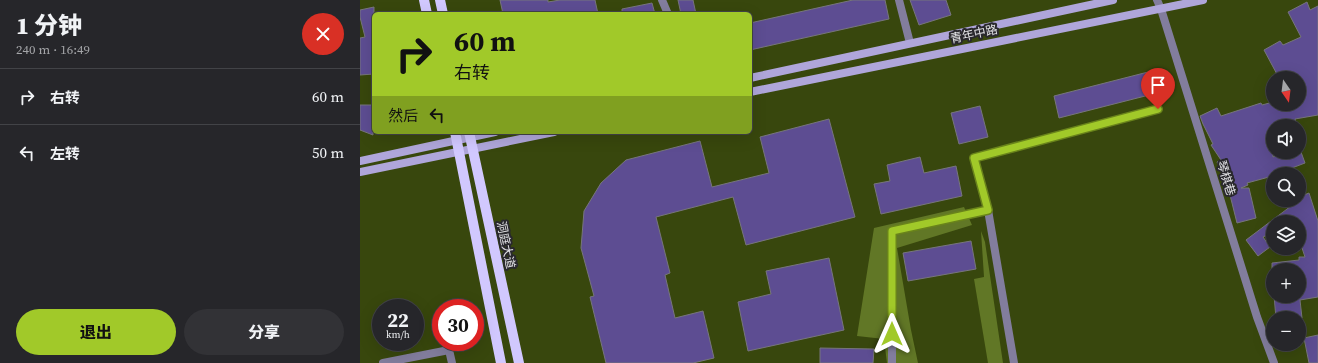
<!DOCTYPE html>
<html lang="zh">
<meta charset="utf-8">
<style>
:root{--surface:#26262a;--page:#323236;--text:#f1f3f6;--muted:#a4a5a8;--line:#424347;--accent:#a1c929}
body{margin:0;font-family:"Source Serif 4","Noto Sans SC",serif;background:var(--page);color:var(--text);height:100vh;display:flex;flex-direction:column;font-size:15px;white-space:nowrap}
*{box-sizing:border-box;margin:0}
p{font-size:13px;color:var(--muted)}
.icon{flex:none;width:22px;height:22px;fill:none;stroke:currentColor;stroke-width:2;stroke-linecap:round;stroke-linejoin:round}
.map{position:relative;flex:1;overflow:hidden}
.panel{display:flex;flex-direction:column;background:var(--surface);width:360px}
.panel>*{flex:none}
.top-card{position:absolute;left:12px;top:12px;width:380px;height:122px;border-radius:6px;box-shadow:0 4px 16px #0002,0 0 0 1px var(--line);background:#a1c929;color:#111;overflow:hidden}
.needle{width:26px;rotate:166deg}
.fabs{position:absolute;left:906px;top:71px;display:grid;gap:8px}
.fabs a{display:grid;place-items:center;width:40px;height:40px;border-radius:50%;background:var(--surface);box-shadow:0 4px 16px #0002,0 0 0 1px var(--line);font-size:20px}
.speed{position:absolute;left:12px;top:299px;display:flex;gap:8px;font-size:20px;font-weight:700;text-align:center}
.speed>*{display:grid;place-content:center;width:52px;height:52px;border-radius:50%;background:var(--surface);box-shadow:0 4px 16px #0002,0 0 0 1px var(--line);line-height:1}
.speed small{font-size:10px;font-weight:400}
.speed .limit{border:6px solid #d22;background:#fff;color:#111}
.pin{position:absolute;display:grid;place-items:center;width:34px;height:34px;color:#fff;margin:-41px -17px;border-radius:50% 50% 50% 0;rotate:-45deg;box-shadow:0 0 4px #0007}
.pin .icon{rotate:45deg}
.me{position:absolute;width:44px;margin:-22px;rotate:0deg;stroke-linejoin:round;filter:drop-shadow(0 0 3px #0008)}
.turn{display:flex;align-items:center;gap:14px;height:84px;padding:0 16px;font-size:18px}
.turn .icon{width:52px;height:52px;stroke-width:2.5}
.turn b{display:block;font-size:28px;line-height:34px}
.then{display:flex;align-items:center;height:38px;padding:0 16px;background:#0003;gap:8px;font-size:15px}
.round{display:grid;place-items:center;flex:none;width:42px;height:42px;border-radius:21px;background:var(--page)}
.overview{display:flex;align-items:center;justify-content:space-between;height:68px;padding:0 16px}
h1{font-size:24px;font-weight:800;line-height:30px}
.button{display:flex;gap:8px;margin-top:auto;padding:8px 16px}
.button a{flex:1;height:46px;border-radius:24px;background:var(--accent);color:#111;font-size:16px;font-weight:800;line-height:46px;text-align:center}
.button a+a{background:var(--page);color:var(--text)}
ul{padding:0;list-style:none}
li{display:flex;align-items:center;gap:12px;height:56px;padding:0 16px;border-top:1px solid var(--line)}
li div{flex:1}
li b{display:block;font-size:15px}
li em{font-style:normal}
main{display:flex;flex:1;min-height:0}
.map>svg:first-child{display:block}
.green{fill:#38470d;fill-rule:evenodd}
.forest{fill:#617726}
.building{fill:#5d4d92;stroke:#77767c}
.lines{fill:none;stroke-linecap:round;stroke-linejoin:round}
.minor{stroke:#827d9d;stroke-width:8}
.secondary{stroke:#afa6da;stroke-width:8}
.primary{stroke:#d1c8fe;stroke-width:10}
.route-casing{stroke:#69831b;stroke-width:10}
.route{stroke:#a1c929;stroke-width:7}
.labels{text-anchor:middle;stroke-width:4;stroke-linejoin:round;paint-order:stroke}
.street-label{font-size:12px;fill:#e2e2e5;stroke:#29282d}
</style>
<main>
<section class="panel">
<div class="overview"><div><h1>1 分钟</h1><p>240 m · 16:49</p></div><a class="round" style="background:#d93025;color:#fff"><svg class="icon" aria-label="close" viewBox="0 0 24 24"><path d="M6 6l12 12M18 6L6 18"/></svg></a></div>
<ul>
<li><svg class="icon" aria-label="right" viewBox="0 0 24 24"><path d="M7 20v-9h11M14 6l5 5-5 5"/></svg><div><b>右转</b></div><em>60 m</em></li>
<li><svg class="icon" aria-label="left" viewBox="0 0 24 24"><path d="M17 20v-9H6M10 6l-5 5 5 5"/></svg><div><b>左转</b></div><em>50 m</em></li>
</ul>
<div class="button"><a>退出</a><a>分享</a></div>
</section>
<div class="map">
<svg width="958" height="363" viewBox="0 0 958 363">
<rect width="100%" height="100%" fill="#333238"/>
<path class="green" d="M0,0H958V363H0ZM14,14H390V132H14ZM913,78H939V104H913ZM913,126H939V152H913ZM913,174H939V200H913ZM913,222H939V248H913ZM913,270H939V296H913ZM21,308H55V342H21ZM81,308H115V342H81ZM913,318H939V344H913Z"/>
<g class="forest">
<polygon points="604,207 612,225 537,248 551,330 558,363 527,363 524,339 497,336 514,228"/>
<polygon points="621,231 625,242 643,363 628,363 614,279 624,277"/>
</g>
<g class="building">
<polygon points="140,0 188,0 188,2 200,0 235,0 238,14 143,14"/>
<polygon points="318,0 333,0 336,14 321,14"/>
<polygon points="493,0 525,0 529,19 390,50 390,23"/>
<polygon points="550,0 586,0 591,15 559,25"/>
<polygon points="947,2 950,10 958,6 958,115 935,119 937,126 910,126 913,138 913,157 925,152 941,152 945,163 916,174 913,174 913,175 909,177 887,183 888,185 881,188 889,188 896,218 877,223 869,191 872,190 857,162 861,160 851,145 853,144 843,124 840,116 857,108 861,116 901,103 902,105 913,102 913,104 939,104 939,78 919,78 904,50 920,41 923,45 941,37 928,12"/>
<polygon points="292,3 295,14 262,14 262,9"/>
<polygon points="14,7 14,74 0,75 0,38 5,37 0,17 0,10"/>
<polygon points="792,71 797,93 699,118 694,96"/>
<polygon points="0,105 12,105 13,135 0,130"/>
<polygon points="620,106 628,137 599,144 591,113"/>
<polygon points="469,119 495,217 386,245 373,197 296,217 310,273 305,275 315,318 343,311 354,358 333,363 246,363 230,297 234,296 221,248 224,211 241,183 266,160 340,141 352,187 409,173 400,137"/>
<polygon points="560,157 564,173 596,166 602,196 521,214 514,184 530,181 527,165"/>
<polygon points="949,193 958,221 958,297 940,300 942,318 916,318 914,296 939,296 939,270 912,270 912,263 939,260 939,257 945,257 939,239 939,222 913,222 913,232 903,237 910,247 898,256 886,240 939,200 939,197"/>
<polygon points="611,241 616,269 548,281 543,253"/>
<polygon points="469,258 484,330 388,351 378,302 411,294 406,271"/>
<polygon points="958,335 958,363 949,363 944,338"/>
<polygon points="460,348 514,349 513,363 460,363"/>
</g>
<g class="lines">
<g class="minor">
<polyline points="302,0 308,14"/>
<polyline points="539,0 550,43"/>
<polyline points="797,0 801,9 897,317 914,363"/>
<polyline points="628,210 654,363"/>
<polyline points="23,363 89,350 92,363"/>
<polyline points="532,363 532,231 628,210 614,158 798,109"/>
</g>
<g class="secondary">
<polyline points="390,78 753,0"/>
<polyline points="390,92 843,0"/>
<polyline points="0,161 135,132"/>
<polyline points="0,172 194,132"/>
</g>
<g class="primary">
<polyline points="64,0 67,14"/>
<polyline points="80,0 83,14"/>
<polyline points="95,132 141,363"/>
<polyline points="109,132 159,363"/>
</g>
</g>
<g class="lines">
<g class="route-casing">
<polyline id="route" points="532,334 532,231 628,210 614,158 798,109"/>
</g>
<use href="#route" class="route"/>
</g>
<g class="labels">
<g class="street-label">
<text transform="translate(614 34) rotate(-12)" y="4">青年中路</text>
<text transform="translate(866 178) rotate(73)" y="4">琴棋巷</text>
<text transform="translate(146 245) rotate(78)" y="4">洞庭大道</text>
</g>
</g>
</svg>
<div class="fabs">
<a><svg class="needle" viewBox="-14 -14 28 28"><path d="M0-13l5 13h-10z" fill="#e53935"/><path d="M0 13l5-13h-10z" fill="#a4a5a8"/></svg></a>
<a><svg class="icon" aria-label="sound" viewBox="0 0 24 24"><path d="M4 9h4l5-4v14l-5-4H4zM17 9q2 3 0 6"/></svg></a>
<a><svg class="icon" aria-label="search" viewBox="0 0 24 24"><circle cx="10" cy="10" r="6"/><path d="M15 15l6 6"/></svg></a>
<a><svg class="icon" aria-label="layers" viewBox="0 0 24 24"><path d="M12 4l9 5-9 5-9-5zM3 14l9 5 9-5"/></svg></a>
<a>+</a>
<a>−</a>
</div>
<div class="speed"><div>22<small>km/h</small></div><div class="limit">30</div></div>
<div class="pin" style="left:798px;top:109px;background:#d93025"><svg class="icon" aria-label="arrive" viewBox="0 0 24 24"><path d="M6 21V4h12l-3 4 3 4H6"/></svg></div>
<svg class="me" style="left:532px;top:334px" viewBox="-20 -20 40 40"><path d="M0-17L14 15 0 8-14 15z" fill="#a1c929" stroke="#fff" stroke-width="4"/></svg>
<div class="top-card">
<div class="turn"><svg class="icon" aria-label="right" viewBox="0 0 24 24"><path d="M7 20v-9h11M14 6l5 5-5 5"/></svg><div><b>60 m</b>右转</div></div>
<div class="then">然后<svg class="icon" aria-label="left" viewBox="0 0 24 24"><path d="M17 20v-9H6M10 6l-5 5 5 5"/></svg></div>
</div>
</div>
</main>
